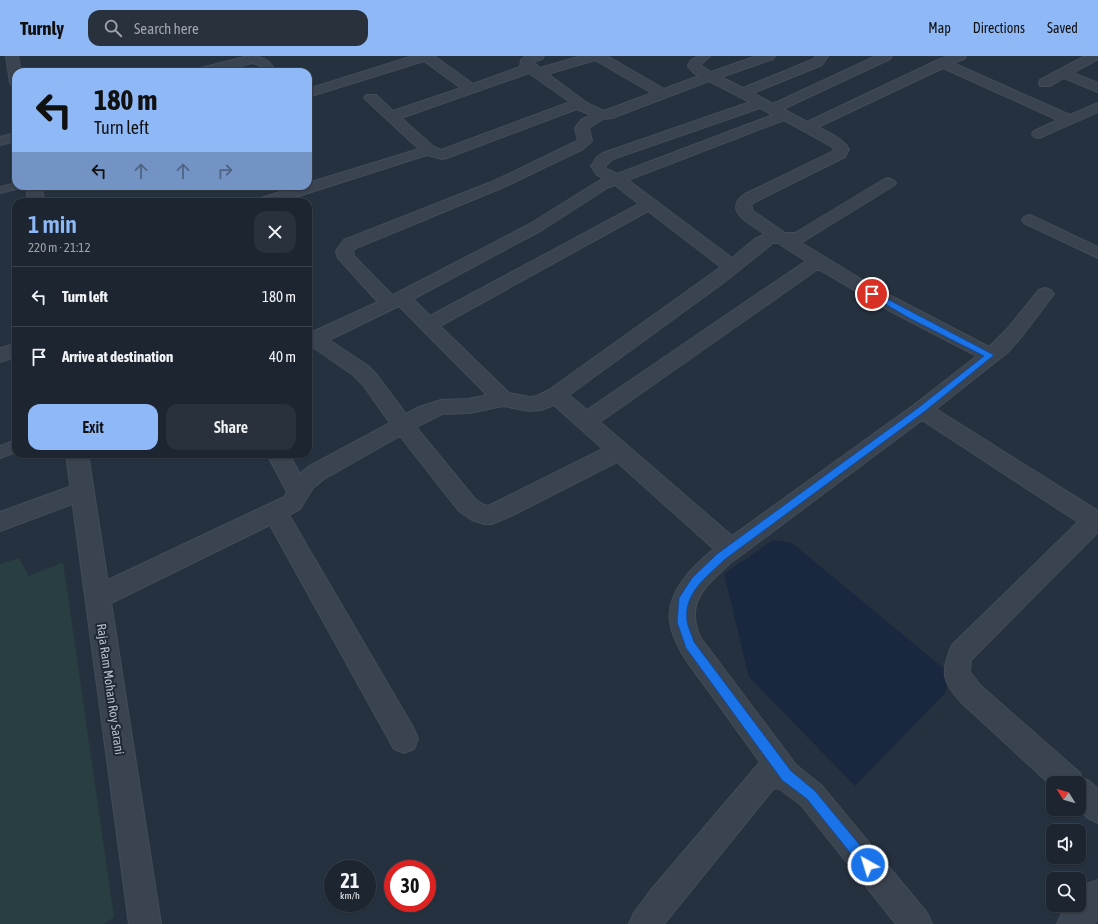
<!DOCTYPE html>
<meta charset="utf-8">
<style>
:root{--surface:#1c2530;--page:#29313c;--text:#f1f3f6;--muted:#a0a5ab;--line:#3a424c;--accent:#8fb8f6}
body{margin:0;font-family:"Asap Condensed",sans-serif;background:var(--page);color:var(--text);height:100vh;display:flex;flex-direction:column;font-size:15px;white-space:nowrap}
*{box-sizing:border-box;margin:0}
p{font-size:13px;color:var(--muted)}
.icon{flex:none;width:22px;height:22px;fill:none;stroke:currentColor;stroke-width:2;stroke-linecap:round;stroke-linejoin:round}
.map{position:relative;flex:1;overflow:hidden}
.drawer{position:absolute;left:12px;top:142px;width:300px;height:260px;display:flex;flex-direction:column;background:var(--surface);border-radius:12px;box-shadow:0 1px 3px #0004,0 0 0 1px var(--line)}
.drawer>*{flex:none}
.banner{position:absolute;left:12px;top:12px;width:300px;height:122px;border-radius:12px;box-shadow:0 1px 3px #0004,0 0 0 1px var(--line);background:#8fb8f6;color:#111;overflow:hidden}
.needle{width:26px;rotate:307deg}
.controls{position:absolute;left:1046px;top:720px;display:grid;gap:8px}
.controls a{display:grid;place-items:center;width:40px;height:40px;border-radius:8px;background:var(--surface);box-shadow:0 1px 3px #0004,0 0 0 1px var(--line);font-size:20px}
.speed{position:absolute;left:324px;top:804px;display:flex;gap:8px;font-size:20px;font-weight:700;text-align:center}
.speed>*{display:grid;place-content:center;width:52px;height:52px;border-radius:50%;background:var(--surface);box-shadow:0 1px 3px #0004,0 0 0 1px var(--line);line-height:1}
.speed small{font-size:10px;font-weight:400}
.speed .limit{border:6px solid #d22;background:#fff;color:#111}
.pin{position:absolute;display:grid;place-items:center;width:34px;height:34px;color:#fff;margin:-17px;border:2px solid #fff;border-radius:50%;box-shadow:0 1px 4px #0007}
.me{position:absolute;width:44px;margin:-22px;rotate:321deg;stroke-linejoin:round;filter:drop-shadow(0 0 3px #0008)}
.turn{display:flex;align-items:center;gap:14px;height:84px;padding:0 16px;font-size:18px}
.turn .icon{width:52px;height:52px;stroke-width:2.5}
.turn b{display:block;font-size:28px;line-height:34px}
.lanes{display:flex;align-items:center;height:38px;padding:0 16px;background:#0003;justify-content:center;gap:20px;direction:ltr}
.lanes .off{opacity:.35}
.round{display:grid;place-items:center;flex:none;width:42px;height:42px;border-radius:12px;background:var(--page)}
.overview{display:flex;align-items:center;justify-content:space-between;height:68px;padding:0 16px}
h1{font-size:24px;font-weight:600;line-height:30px;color:var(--accent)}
.cta{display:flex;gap:8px;margin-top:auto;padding:8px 16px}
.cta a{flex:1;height:46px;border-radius:12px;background:var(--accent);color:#111;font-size:16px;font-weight:600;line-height:46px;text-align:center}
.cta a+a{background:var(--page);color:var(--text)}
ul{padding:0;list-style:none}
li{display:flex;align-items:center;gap:12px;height:60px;padding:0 16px;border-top:1px solid var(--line)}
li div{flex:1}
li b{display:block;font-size:15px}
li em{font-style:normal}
header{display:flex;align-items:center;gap:24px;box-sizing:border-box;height:56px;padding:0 20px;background:var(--accent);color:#111}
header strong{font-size:19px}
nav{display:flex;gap:22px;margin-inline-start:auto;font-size:14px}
.search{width:280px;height:36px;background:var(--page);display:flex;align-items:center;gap:10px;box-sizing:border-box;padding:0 14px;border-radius:12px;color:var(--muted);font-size:15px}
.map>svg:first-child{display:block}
.green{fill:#283e41}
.water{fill:#19283e}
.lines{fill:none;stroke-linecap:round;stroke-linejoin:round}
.service-casing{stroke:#434c59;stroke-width:2}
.minor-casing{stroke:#434c59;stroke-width:2}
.tertiary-casing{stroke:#434c59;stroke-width:2}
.service{fill:#3a4350;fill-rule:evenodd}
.minor{fill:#3a4350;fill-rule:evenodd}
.tertiary{fill:#3a4350;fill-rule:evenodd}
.route{fill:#1a73e8;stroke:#114b97}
.labels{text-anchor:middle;stroke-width:4;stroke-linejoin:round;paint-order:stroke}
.near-street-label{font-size:13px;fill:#b6beca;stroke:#1f2835}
</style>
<header>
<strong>Turnly</strong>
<div class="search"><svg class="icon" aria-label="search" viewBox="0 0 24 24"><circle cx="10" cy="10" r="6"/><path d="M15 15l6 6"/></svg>Search here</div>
<nav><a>Map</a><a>Directions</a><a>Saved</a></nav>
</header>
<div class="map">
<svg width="1098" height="868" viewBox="0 0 1098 868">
<rect width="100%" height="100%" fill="#263140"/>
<polygon class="green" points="19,502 29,520 63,506 114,861 104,868 0,868 0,508"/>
<polygon class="water" points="773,484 792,487 948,616 946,636 855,730 749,621 724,518"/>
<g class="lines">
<g class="service-casing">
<g id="service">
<polygon points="16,127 16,130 22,130 20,132 0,137 0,131"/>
<polygon points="16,384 16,396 0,402 0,390"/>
</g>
</g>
<g class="minor-casing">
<g id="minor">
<path d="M248,0C262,0 269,3 276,16H264L259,9L252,7L217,16H196L197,13Z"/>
<path d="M413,0H434L473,28L520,11L521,4L526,0H544L542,3L533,6L540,12L581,0H607L664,33L699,20L694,17L688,10C691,0 700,0 710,0L700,9L711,16L757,0H775L773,3L721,21L743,32L814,3L816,0H828L822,9L753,37L773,48L876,0H892L890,3L783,53L807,66L938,4L949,0H966L964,3L953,7L1070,59L1098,47V56L1039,82L1034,81L1032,78L1034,75L1058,64L943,12L818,71C829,77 842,82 849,93L845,101L751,148L753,155L782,175L785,177H795L883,124L888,122L893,124L896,127L893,130L804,185L800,186L872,230L989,291L1008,272L1039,234L1045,232L1051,234L1054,238L1022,280L1008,296L936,353L1098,455V476L971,604L970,616L981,630L1080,717L1082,722L1089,725L1098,733V767L1088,762L1078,753H1079V727H1053V731L963,648C942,626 940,616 952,589L1078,466L922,364L729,508C705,531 685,546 700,581L796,709L821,729L927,857L932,868H896L801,749L780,733L774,732L664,868H629L634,857L651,834L760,706C743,683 727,660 710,637C696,617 673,591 670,566C666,536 693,510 714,493L617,406L511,460L492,468H484L472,464L459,455L400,380L324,423L313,432L300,453L289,459L414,673L418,683L414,693L404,697L394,693L270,469L107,549L98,552L89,549L86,541L89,533L284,441L287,436L267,398H289L300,418L308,411L390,367L363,329L353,319L313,291L308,292V278L378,246L338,202L336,195L344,184L494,125L573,87L578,84L575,72L581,64L591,59L577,53L447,102L442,103L427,99L280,146H256L258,143L299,130H308V127L419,93L364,42L366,39H376L393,55L461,32L424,5L308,41V33ZM595,4L652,37L604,55L587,47L548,18ZM529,17L570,46L441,94L434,91L401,62ZM709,25L750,46L603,97L597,101L591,110L597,119L604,123L597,126L530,168L395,238L392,239L354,200L353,195L356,192L504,131L583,93L592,85L589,72L603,63L612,62ZM760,52L773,59L617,118L607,113L605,110L613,103ZM784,64L831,90L835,94L834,95L745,138C721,155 751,168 765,178L755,183L732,202L628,124ZM615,129L639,148L430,260L413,243L542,174L607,132ZM648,155L721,211L549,334L537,340L529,341L509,337L440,270ZM773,187H778L806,205L587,354L569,339L723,227ZM818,213L890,255L977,300L914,349L732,480L600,366ZM399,250L487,339L469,343L441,344L419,351L406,358L377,319L367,309L329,284ZM554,349L603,393L488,450L484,449L475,443L416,371L442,358L469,357L503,350L529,355L541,354Z"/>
<polygon points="1085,0 1098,0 1098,3 1073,17 1098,27 1098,36 1064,22 1050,30 1040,30 1039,27 1040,24"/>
<polygon points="16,77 16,85 0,89 0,81"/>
<polygon points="1030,159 1098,191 1098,202 1024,167 1022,164 1024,161"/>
<polygon points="16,288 16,301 0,306 0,292"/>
<polygon points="83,426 91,429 94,435 91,441 0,475 0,456"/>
<polygon points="1098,824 1098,863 1094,868 1057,868 1062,857 1069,849 1079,849 1079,837 1087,828"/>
</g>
</g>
<g class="tertiary-casing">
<g id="tertiary">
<polygon points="6,0 18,0 21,16 16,16 16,30 11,29 10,26"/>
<polygon points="26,130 42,130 44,146 28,146"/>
<polygon points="66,398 88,398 161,868 129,868"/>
</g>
</g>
<use href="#service" class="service"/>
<use href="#minor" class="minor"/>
<use href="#tertiary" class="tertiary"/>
</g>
<path class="route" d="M872,235L994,299L924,356L724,504C706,522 684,536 687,565C688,572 692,579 694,586L791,715L815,735L873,805L874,809L873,814L868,816L864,814L807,743L782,724L686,592L677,566L679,542L692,522L717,498L918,352L984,300L909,262L870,239V236Z"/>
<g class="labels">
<g class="near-street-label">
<text transform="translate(111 633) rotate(82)" y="5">Raja Ram Mohan Roy Sarani</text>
</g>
</g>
</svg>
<div class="controls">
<a><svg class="needle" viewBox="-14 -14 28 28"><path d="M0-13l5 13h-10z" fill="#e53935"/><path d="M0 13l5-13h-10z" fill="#a0a5ab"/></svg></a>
<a><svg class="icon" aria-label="sound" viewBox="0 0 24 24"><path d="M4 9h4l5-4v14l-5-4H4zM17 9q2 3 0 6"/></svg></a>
<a><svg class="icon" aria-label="search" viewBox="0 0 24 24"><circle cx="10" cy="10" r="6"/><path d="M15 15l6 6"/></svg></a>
</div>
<div class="speed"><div>21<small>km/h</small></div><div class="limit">30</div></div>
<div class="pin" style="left:872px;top:238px;background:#d93025"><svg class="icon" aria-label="arrive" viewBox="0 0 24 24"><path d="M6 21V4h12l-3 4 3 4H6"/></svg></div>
<svg class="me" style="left:868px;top:809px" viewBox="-20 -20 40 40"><circle r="17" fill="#1a73e8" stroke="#fff" stroke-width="3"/><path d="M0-11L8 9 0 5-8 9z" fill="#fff"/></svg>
<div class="banner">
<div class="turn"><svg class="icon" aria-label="left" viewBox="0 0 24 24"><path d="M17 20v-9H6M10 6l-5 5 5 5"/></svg><div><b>180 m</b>Turn left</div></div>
<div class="lanes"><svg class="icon" aria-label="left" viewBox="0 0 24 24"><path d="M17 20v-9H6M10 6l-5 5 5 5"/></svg><svg class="icon off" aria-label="ahead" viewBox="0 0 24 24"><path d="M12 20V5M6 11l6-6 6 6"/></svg><svg class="icon off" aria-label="ahead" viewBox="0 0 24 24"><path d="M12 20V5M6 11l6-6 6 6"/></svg><svg class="icon off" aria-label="right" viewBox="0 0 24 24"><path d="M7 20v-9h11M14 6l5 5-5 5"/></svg></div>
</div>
<section class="drawer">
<div class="overview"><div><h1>1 min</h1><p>220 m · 21:12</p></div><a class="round"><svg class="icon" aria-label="close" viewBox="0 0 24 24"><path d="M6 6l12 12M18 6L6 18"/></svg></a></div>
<ul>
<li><svg class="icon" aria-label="left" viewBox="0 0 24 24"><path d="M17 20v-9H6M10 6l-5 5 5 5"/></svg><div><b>Turn left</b></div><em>180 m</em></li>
<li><svg class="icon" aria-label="arrive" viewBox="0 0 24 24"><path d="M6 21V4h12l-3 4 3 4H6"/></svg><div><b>Arrive at destination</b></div><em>40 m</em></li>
</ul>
<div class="cta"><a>Exit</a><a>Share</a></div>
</section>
</div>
